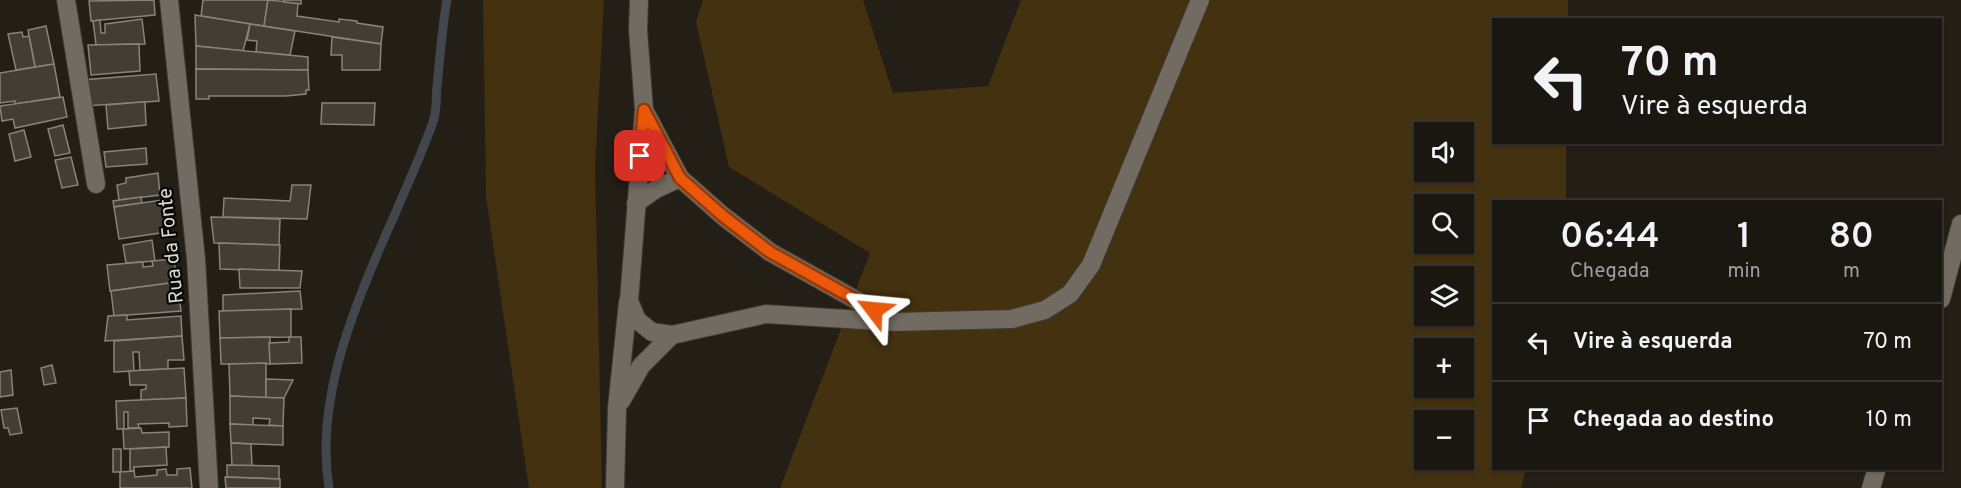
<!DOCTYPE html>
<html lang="pt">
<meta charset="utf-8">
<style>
:root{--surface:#1a1610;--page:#27231e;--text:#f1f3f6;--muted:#9f9f9f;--line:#383530}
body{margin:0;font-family:Overpass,sans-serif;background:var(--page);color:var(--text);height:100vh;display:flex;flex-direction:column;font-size:22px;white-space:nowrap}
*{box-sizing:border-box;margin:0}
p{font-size:20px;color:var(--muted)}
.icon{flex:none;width:33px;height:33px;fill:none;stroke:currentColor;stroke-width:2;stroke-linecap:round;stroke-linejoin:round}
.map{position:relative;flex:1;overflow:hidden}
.sheet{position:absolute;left:1492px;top:200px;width:450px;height:270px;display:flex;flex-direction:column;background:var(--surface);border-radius:0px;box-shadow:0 2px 4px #0004,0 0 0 2px var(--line)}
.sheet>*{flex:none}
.banner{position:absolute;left:1492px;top:18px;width:450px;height:126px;border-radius:0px;box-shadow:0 2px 4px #0004,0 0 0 2px var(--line);background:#1a1610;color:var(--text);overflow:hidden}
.tools{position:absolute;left:1414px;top:122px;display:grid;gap:12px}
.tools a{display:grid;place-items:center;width:60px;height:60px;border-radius:0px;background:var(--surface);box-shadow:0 2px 4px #0004,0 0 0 2px var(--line);font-size:30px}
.pin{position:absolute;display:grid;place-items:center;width:51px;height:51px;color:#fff;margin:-26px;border-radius:12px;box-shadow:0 3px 9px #0006}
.me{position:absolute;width:66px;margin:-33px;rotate:299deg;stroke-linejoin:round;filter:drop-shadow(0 0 4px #0008)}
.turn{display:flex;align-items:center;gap:21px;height:126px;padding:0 30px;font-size:27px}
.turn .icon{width:78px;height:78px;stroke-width:2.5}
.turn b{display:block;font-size:42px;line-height:51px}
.eta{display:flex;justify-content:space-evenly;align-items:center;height:102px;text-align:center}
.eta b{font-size:36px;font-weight:600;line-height:42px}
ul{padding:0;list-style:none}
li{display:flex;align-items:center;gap:18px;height:78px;padding:0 30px;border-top:2px solid var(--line)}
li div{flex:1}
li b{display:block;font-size:22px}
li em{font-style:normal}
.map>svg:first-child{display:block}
.green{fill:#433110;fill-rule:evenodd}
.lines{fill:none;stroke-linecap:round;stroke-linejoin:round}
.stream{stroke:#42474d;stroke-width:9}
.building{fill:#433e35;stroke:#898379;stroke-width:1.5}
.minor-casing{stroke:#3e3a35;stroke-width:20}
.minor{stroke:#716b61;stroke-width:18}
.route-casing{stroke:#983908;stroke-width:15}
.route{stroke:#ea580c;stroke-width:10}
.labels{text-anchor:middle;stroke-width:4.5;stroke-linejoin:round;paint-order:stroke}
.street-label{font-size:20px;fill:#dcd8d3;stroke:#0a0805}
</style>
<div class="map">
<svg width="1961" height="488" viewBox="0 0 1961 488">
<rect width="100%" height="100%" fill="#231e16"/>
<g class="green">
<polygon points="483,0 604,0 595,167 602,488 529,488 486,197"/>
<path d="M703,0H863L893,93L988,86L1021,0H1568V19L1494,20V142L1566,143V201H1494V468H1526L1521,488H780L870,253L729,167L696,22ZM1425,132H1464V171H1425ZM1425,204H1464V243H1425ZM1425,276H1464V315H1425ZM1425,348H1464V387H1425ZM1425,420H1464V459H1425Z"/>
</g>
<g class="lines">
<path class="stream" d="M329,488C309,364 393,234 433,122C437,111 436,97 437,86C440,57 442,28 447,0"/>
</g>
<g class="building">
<polygon points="154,0 155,15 91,21 89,1"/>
<polygon points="203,0 268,0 264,26 201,16"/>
<polygon points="268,0 298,3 297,16 339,22 339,19 357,21 357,23 383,27 381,44 264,26"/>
<polygon points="284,0 301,0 301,4 284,2"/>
<polygon points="195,15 250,24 243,51 196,46"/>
<polygon points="142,19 145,44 96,45 93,21 100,20 101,33 105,33 105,24"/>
<polygon points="250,24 295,31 290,55 256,52 257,41 247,40"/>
<polygon points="46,26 54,64 35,67 28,30"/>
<polygon points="22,32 23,37 29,36 35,67 16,70 8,34"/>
<polygon points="332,37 381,44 380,70 342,70 342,55 331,55"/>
<polygon points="139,44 140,71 91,75 88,45"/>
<polygon points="196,46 308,57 308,70 196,69"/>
<polygon points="54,64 60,97 15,104 15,101 0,103 0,73"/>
<polygon points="196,69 308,70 309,90 306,90 306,94 286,96 209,96 209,99 196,99"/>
<polygon points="156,74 159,101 85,106 81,80"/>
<polygon points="63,97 67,117 15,128 13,119 2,121 0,106"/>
<polygon points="142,102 145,102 146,125 108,129 106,105"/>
<polygon points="322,103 375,103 374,125 321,124"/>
<polygon points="63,125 70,153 55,156 48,129"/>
<polygon points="24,130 31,157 15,161 9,134"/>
<polygon points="146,148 147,164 106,167 104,152"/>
<polygon points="71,157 78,185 62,188 55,160"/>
<polygon points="158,173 160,195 119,200 117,185 126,183 126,178"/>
<polygon points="292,185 311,185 307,219 223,217 224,198 290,201"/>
<polygon points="141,197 142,203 114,207 113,201"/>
<polygon points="162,200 167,232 119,239 114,207"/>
<polygon points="211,217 280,219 279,245 214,243"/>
<polygon points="152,240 155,261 126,263 123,245"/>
<polygon points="219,243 280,245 279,271 220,269"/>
<polygon points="174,259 177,282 110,291 107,265 143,262 143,267 153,266 152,261"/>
<polygon points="239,269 302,271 300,288 240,288"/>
<polygon points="177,282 181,311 114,316 111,291"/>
<polygon points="300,291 302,309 223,311 223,295"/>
<polygon points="291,309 291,337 220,338 219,311"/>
<polygon points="127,315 127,320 181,316 182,336 105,341 108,316"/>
<polygon points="182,336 184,360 168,360 168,369 140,370 139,352 133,352 134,371 114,372 114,341"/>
<polygon points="270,337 270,364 221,364 220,338"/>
<polygon points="289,337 301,337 302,363 270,364 269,343 289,342"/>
<polygon points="266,363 266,398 230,396 229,364"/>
<polygon points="52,365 56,383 44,385 41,368"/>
<polygon points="184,368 186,398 141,400 141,390 146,389 146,385 130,385 129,371"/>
<polygon points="11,370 13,395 0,397 0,372"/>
<polygon points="266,379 293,380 284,398 266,398"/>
<polygon points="230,396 284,398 283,426 269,425 270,419 253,418 253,425 230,424"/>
<polygon points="186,398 187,426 169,427 169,423 138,424 139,428 128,428 128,412 124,412 124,429 117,429 116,401"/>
<polygon points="17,408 22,433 10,435 8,428 4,428 1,410"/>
<polygon points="230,424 283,426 283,445 231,443"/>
<polygon points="141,428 142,433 169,432 169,447 124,449 123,429"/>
<polygon points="231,443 251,444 252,466 232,466"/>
<polygon points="166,447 167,465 134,467 134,471 130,471 130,449"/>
<rect x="113" y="449" width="8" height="23"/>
<polygon points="227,465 279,466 279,479 227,477"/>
<polygon points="190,468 192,488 120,488 120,472 134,471 135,477 157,475 157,470 166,469 167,475 177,475 177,469"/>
<polygon points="225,477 280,479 280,488 226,488"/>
</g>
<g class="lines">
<g class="minor-casing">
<g id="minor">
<polyline points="66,0 96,184"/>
<polyline points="169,0 196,259 209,488"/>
<polyline points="639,0 638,30 644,110 629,301 637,320 652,332 672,335 766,314 895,322 1012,319 1045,310 1070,294 1091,265 1200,0"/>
<polyline points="644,110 680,178 723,216 770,252 890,319"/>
<polyline points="636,203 656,189 680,178"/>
<polyline points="1941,299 1961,224"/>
<polyline points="621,401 641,366 672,335"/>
<polyline points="615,488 617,408 628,302"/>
<polyline points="1871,488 1877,468"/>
</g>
</g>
<use href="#minor" class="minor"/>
</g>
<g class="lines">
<g class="route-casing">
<polyline id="route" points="640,156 644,110 680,178 723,216 770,252 874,310"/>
</g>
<use href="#route" class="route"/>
</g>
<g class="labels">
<g class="street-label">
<text transform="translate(170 246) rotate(-96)" y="7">Rua da Fonte</text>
</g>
</g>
</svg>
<div class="tools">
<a><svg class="icon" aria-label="sound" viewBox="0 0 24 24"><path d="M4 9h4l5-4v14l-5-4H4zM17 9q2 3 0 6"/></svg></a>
<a><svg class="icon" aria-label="search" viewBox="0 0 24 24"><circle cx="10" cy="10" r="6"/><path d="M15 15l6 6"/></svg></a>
<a><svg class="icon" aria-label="layers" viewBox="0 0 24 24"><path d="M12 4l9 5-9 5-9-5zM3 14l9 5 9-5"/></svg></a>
<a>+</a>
<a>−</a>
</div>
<div class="pin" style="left:640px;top:156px;background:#d93025"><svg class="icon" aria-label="arrive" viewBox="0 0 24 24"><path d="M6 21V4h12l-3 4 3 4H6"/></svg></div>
<svg class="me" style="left:874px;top:310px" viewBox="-20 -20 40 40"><path d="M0-17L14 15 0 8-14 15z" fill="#ea580c" stroke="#fff" stroke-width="4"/></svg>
<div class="banner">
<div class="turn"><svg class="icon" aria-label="left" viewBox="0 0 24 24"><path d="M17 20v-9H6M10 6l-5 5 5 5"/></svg><div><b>70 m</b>Vire à esquerda</div></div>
</div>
<section class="sheet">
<div class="eta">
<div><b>06:44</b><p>Chegada</p></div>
<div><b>1</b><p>min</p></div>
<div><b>80</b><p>m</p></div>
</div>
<ul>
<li><svg class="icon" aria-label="left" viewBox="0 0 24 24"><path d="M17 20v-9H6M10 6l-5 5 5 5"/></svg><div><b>Vire à esquerda</b></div><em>70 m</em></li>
<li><svg class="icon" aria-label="arrive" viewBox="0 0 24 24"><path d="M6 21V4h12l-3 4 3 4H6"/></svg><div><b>Chegada ao destino</b></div><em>10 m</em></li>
</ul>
</section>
</div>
